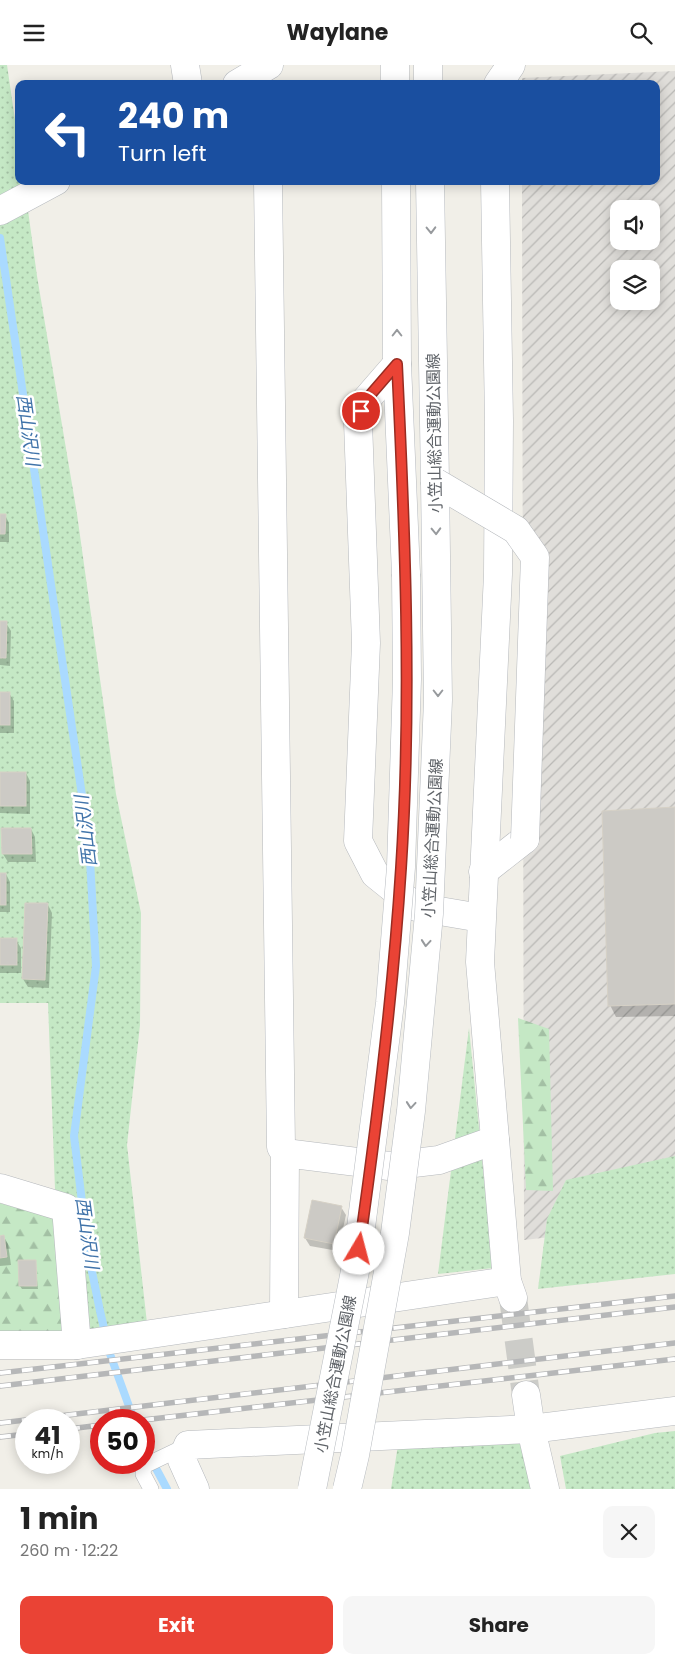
<!DOCTYPE html>
<meta charset="utf-8">
<style>
:root{--surface:#fff;--page:#f6f6f6;--text:#222;--muted:#767676;--accent:#ea4335}
body{margin:0;font-family:Poppins,"Noto Sans JP",sans-serif;background:var(--page);color:var(--text);height:100vh;display:flex;flex-direction:column;font-size:19px;white-space:nowrap}
*{box-sizing:border-box;margin:0}
p{font-size:16px;color:var(--muted)}
.icon{flex:none;width:28px;height:28px;fill:none;stroke:currentColor;stroke-width:2;stroke-linecap:round;stroke-linejoin:round}
.map{position:relative;height:1424px;overflow:hidden}
.sheet{display:flex;flex-direction:column;background:var(--surface);flex:1}
.sheet>*{flex:none}
.banner{position:absolute;left:15px;top:15px;width:645px;height:105px;border-radius:10px;box-shadow:0 2px 12px #0003;background:#1a4fa0;color:#fff;overflow:hidden}
.fabs{position:absolute;left:610px;top:135px;display:grid;gap:10px}
.fabs a{display:grid;place-items:center;width:50px;height:50px;border-radius:10px;background:var(--surface);box-shadow:0 2px 12px #0003;font-size:25px}
.speed{position:absolute;left:15px;top:1344px;display:flex;gap:10px;font-size:25px;font-weight:700;text-align:center}
.speed>*{display:grid;place-content:center;width:65px;height:65px;border-radius:50%;background:var(--surface);box-shadow:0 2px 12px #0003;line-height:1}
.speed small{font-size:12px;font-weight:400}
.speed .limit{border:8px solid #d22;background:#fff;color:#111}
.pin{position:absolute;display:grid;place-items:center;width:42px;height:42px;color:#fff;margin:-21px;border:2px solid #fff;border-radius:50%;box-shadow:0 1px 5px #0007}
.me{position:absolute;width:55px;margin:-28px;rotate:8deg;stroke-linejoin:round;filter:drop-shadow(0 0 4px #0008)}
.turn{display:flex;align-items:center;gap:18px;height:105px;padding:0 20px;font-size:22px}
.turn .icon{width:65px;height:65px;stroke-width:2.5}
.turn b{display:block;font-size:35px;line-height:42px}
.round{display:grid;place-items:center;flex:none;width:52px;height:52px;border-radius:10px;background:var(--page)}
.headline{display:flex;align-items:center;justify-content:space-between;height:85px;padding:0 20px}
h1{font-size:30px;font-weight:700;line-height:38px}
.primary-button{display:flex;gap:10px;margin-top:auto;padding:10px 20px}
.primary-button a{flex:1;height:58px;border-radius:10px;background:var(--accent);color:#fff;font-size:20px;font-weight:700;line-height:58px;text-align:center}
.primary-button a+a{background:var(--page);color:var(--text)}
header{display:flex;justify-content:space-between;align-items:center;height:65px;padding:0 20px;background:var(--surface);font-size:22px;font-weight:700}
.map>svg:first-child{display:block}
.industrial{fill:url(#industrial-furrows);fill-rule:evenodd}
.grass{fill:url(#grass-dots)}
.forest{fill:url(#forest-firs)}
.shadow{fill:#0003}
.lines{fill:none;stroke-linecap:round;stroke-linejoin:round}
.stream{stroke:#aadaff;stroke-width:8}
.building{fill:#cccac5;stroke:#d6d1c6}
.street-tunnel{stroke:#ccccc8;stroke-width:28;stroke-dasharray:28 14;stroke-linecap:butt}
.lane-casing{stroke:#b5b8bc;stroke-width:16}
.street-casing{stroke:#b5b8bc;stroke-width:29}
.secondary-casing{stroke:#b6babf;stroke-width:29}
.lane{stroke:#fff;stroke-width:15}
.street{stroke:#fff;stroke-width:28}
.secondary{stroke:#fff;stroke-width:28}
.rail-casing{stroke:#b6b7b8;stroke-width:5.5}
.rail{stroke:#fff;stroke-width:4;stroke-dasharray:11;stroke-linecap:butt}
.street-bridge-casing{stroke:#b5b8bc;stroke-width:29;stroke-linecap:butt}
.secondary-bridge-casing{stroke:#b6babf;stroke-width:29;stroke-linecap:butt}
.street-bridge{stroke:#fff;stroke-width:28}
.secondary-bridge{stroke:#fff;stroke-width:28}
.oneway{stroke:#979a9d}
.route-casing{stroke:#982c22;stroke-width:12}
.route{stroke:#ea4335;stroke-width:9}
.labels{text-anchor:middle;stroke-width:5;stroke-linejoin:round;paint-order:stroke}
.street-label{font-size:16px;fill:#5f6368;stroke:#fff}
.water-label{font-size:18px;font-style:italic;fill:#4174aa;stroke:#fff}
</style>
<header><svg class="icon" aria-label="menu" viewBox="0 0 24 24"><path d="M4 6h16M4 12h16M4 18h16"/></svg>Waylane<svg class="icon" aria-label="search" viewBox="0 0 24 24"><circle cx="10" cy="10" r="6"/><path d="M15 15l6 6"/></svg></header>
<div class="map">
<svg width="675" height="1424" viewBox="0 0 675 1424">
<defs>
<pattern id="industrial-furrows" width="10" height="10" patternUnits="userSpaceOnUse" patternTransform="scale(1.25)"><rect width="10" height="10" fill="#e0deda"/><path d="M-1 1l2-2M0 10L10 0M9 11l2-2" fill="none" stroke="#b9b8b5"/></pattern>
<pattern id="grass-dots" width="8" height="8" patternUnits="userSpaceOnUse" patternTransform="scale(1.25)"><rect width="8" height="8" fill="#c5e8c5"/><path d="M2 2h.1M6 6h.1" fill="none" stroke="#a3c0a4" stroke-width="1.8" stroke-linecap="round"/></pattern>
<pattern id="forest-firs" width="22" height="20" patternUnits="userSpaceOnUse" patternTransform="scale(1.25)"><rect width="22" height="20" fill="#c5e8c5"/><path d="M5 1l3.5 6h-7zM16 11l3.5 6h-7z" fill="#a3c0a4"/></pattern>
</defs>
<rect width="100%" height="100%" fill="#f1efe8"/>
<path class="industrial" d="M675,6V1158L524,1175L522,116H656V19H522V13ZM619,144H651V176H619ZM619,204H651V236H619Z"/>
<g class="grass">
<polygon points="0,0 7,0 19,82 19,116 24,116 37,211 77,449 116,729 141,848 140,960 127,1080 147,1258 76,1266 66,1143 55,1124 48,938 0,938"/>
<polygon points="469,963 493,1203 438,1209"/>
<polygon points="675,1091 675,1209 538,1224 547,1154 566,1115"/>
<polygon points="675,1366 675,1424 566,1424 560,1391 655,1368"/>
<polygon points="522,1375 534,1424 391,1424 398,1380"/>
</g>
<g class="forest">
<polygon points="518,953 549,964 553,1126 526,1125"/>
<polygon points="0,1138 62,1156 72,1272 0,1274"/>
</g>
<g class="shadow">
<polygon points="0,450 5,450 9,458 9,477 0,477"/>
<polygon points="0,558 6,558 11,566 10,601 0,600"/>
<polygon points="0,628 9,628 14,636 14,668 0,668"/>
<polygon points="0,708 26,708 30,716 30,749 0,748"/>
<polygon points="675,743 675,951 616,952 610,940"/>
<polygon points="31,764 35,772 36,797 8,797 3,789"/>
<polygon points="0,809 6,809 10,817 10,847 0,847"/>
<polygon points="48,840 52,848 49,923 28,922 23,914"/>
<polygon points="0,874 16,875 21,883 21,908 0,908"/>
<polygon points="341,1142 346,1150 338,1186 310,1181 305,1173"/>
<polygon points="0,1172 4,1172 8,1179 11,1200 0,1201"/>
<polygon points="35,1196 38,1224 22,1224 20,1221"/>
</g>
<g class="lines">
<g class="stream">
<polyline points="0,173 89,778 96,901 74,1071 88,1187 100,1246 110,1289 134,1355"/>
<polyline points="144,1381 167,1424"/>
</g>
</g>
<g class="building">
<polygon points="0,449 6,449 5,469 0,469"/>
<polygon points="0,556 7,556 6,593 0,593"/>
<rect x="0" y="627" width="10" height="33"/>
<rect x="0" y="707" width="26" height="34"/>
<polygon points="675,742 675,939 608,941 602,746"/>
<polygon points="1,763 31,763 32,789 2,789"/>
<rect x="0" y="808" width="6" height="32"/>
<polygon points="25,838 48,838 45,915 22,914"/>
<rect x="0" y="873" width="17" height="27"/>
<polygon points="312,1135 342,1141 334,1179 304,1173"/>
<polygon points="4,1170 7,1192 0,1193 0,1171"/>
<polygon points="18,1195 36,1195 37,1221 19,1221"/>
</g>
<g class="lines">
<polyline class="street-tunnel" points="513,1233 526,1330"/>
<g class="lane-casing">
<polyline id="lane" points="151,1424 143,1409 144,1401 188,1380"/>
</g>
<g class="street-casing">
<g id="street">
<polyline points="185,0 188,19"/>
<polyline points="498,19 511,0"/>
<polyline points="268,116 281,1082 285,1088 284,1249"/>
<polyline points="495,116 499,356 498,509 480,897 507,1216 513,1233"/>
<polyline points="397,299 365,336 358,357 366,578 358,776 375,809 416,842 481,853"/>
<polyline points="483,807 525,774"/>
<polyline points="285,1088 389,1101 439,1095 495,1075"/>
<polyline points="0,1123 66,1143 77,1280"/>
<polyline points="0,1280 77,1280 507,1216"/>
<polyline points="526,1330 531,1364 545,1424"/>
<polyline points="195,1424 182,1395 188,1380 531,1364 675,1346"/>
</g>
</g>
<g class="secondary-casing">
<g id="secondary">
<polyline points="395,0 395,19"/>
<polyline points="428,0 428,19"/>
<polyline points="237,19 269,0"/>
<polyline points="396,116 397,299 406,509"/>
<polyline points="430,116 435,417"/>
<polyline points="0,146 56,116"/>
</g>
</g>
<use href="#lane" class="lane"/>
<use href="#street" class="street"/>
<use href="#secondary" class="secondary"/>
<g class="rail-casing">
<g id="rail">
<polyline points="0,1308 675,1231"/>
<polyline points="0,1321 675,1242"/>
<polyline points="143,1355 675,1294"/>
<polyline points="0,1358 675,1278"/>
<polyline points="69,1364 101,1360"/>
<polyline points="0,1372 26,1369"/>
</g>
</g>
<use href="#rail" class="rail"/>
<g class="street-bridge-casing">
<polyline id="street-bridge" points="435,417 516,465 535,492 525,774"/>
</g>
<g class="secondary-bridge-casing">
<g id="secondary-bridge">
<polyline points="312,1424 356,1201 390,938 401,802 407,614 406,509"/>
<polyline points="347,1424 355,1390 395,1168 411,1046 429,849 438,635 435,417"/>
</g>
</g>
<use href="#street-bridge" class="street-bridge"/>
<use href="#secondary-bridge" class="secondary-bridge"/>
</g>
<defs><path id="oneway-chevron" d="M-2-3.5L2.5 0L-2 3.5" fill="none" stroke-width="1.6" stroke-linecap="round" stroke-linejoin="round" transform="scale(1.25)"/></defs>
<g class="oneway">
<use href="#oneway-chevron" transform="translate(431 165) rotate(89)"/>
<use href="#oneway-chevron" transform="translate(397 268) rotate(-90)"/>
<use href="#oneway-chevron" transform="translate(436 466) rotate(88)"/>
<use href="#oneway-chevron" transform="translate(438 628) rotate(90)"/>
<use href="#oneway-chevron" transform="translate(426 878) rotate(95)"/>
<use href="#oneway-chevron" transform="translate(411 1040) rotate(95)"/>
</g>
<g class="lines">
<g class="route-casing">
<path id="route" d="M359,1184C377,1058 393,930 401,803C412,635 405,467 397,299L365,336L361,346"/>
</g>
<use href="#route" class="route"/>
</g>
<g class="labels">
<g class="street-label">
<text transform="translate(434 368) rotate(-91)" y="6">小笠山総合運動公園線</text>
<text transform="translate(432 773) rotate(-87)" y="6">小笠山総合運動公園線</text>
<text transform="translate(335 1309) rotate(-79)" y="6">小笠山総合運動公園線</text>
</g>
<g class="water-label">
<text transform="translate(28 365) rotate(82)" y="6">西山沢川</text>
<text transform="translate(86 766) rotate(-97)" y="6">西山沢川</text>
<text transform="translate(87 1168) rotate(82)" y="6">西山沢川</text>
</g>
</g>
</svg>
<div class="fabs">
<a><svg class="icon" aria-label="sound" viewBox="0 0 24 24"><path d="M4 9h4l5-4v14l-5-4H4zM17 9q2 3 0 6"/></svg></a>
<a><svg class="icon" aria-label="layers" viewBox="0 0 24 24"><path d="M12 4l9 5-9 5-9-5zM3 14l9 5 9-5"/></svg></a>
</div>
<div class="speed"><div>41<small>km/h</small></div><div class="limit">50</div></div>
<div class="pin" style="left:361px;top:346px;background:#d93025"><svg class="icon" aria-label="arrive" viewBox="0 0 24 24"><path d="M6 21V4h12l-3 4 3 4H6"/></svg></div>
<svg class="me" style="left:359px;top:1184px" viewBox="-20 -20 40 40"><circle r="19" fill="#fff"/><path d="M0-13L10 11 0 6-10 11z" fill="#ea4335"/></svg>
<div class="banner">
<div class="turn"><svg class="icon" aria-label="left" viewBox="0 0 24 24"><path d="M17 20v-9H6M10 6l-5 5 5 5"/></svg><div><b>240 m</b>Turn left</div></div>
</div>
</div>
<section class="sheet">
<div class="headline"><div><h1>1 min</h1><p>260 m · 12:22</p></div><a class="round"><svg class="icon" aria-label="close" viewBox="0 0 24 24"><path d="M6 6l12 12M18 6L6 18"/></svg></a></div>
<div class="primary-button"><a>Exit</a><a>Share</a></div>
</section>
